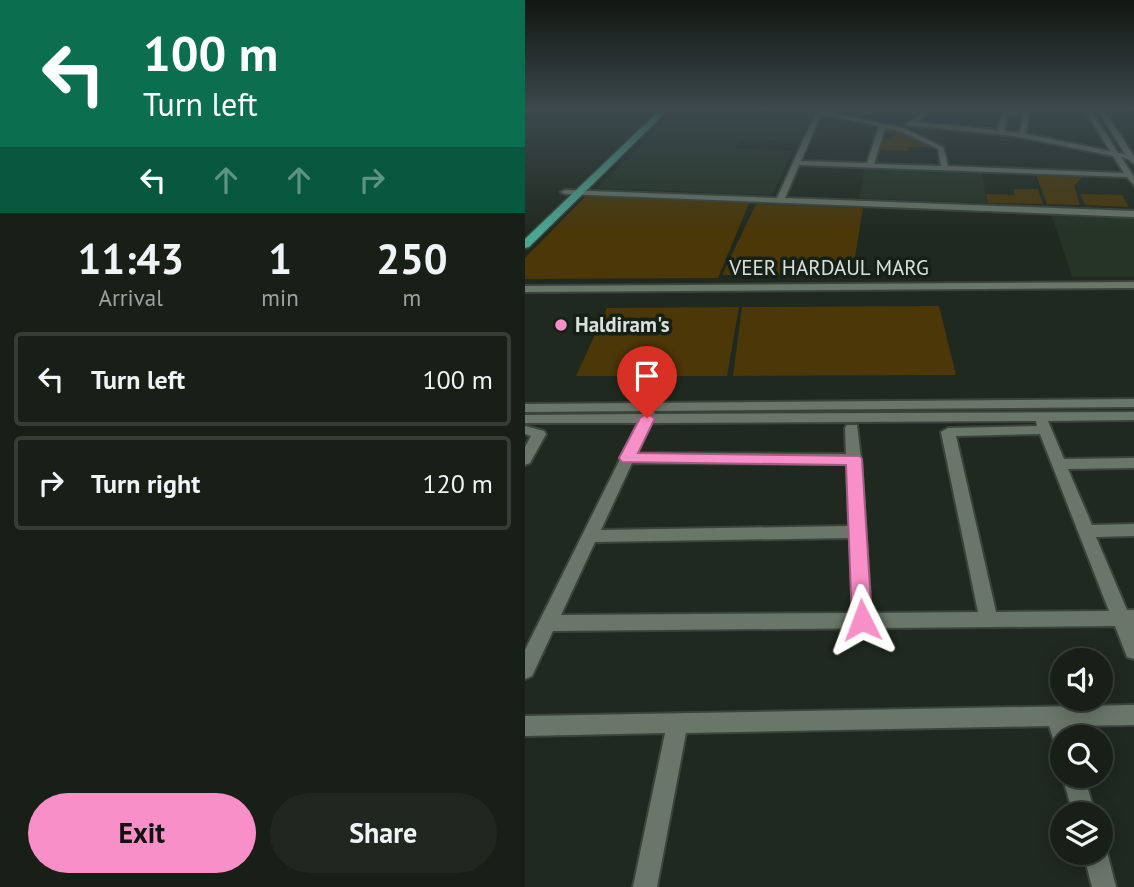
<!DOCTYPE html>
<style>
:root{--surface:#171f17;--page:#202720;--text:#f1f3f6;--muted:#9ea2a1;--line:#363d36;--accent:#f98fc8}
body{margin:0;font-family:"PT Sans",sans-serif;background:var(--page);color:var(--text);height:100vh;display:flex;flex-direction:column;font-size:26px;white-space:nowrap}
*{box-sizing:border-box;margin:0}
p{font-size:23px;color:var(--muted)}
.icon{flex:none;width:38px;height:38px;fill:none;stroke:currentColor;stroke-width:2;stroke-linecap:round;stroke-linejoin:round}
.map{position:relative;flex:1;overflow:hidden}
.sheet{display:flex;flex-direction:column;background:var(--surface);width:525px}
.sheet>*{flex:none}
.guide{background:#0b6e4f;color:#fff;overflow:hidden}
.buttons{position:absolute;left:525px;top:648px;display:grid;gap:14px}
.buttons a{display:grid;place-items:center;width:63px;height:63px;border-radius:50%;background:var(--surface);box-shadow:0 4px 18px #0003,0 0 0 2px var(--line);font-size:35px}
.pin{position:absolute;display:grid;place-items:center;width:60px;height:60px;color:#fff;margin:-72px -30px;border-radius:50% 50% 50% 0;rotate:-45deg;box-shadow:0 0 7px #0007}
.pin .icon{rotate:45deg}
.me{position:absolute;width:77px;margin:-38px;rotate:357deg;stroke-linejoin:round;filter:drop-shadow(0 0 5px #0008)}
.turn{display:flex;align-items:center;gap:24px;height:147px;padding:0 28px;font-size:32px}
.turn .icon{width:91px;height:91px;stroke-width:2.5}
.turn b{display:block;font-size:49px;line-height:60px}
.lanes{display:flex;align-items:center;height:66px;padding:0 28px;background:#0003;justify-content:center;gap:35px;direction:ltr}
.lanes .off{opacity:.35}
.eta{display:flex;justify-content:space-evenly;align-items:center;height:119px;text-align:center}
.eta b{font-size:42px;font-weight:600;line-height:49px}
.button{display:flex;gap:14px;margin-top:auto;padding:14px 28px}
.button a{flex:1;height:80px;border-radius:42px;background:var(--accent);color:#111;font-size:28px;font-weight:600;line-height:80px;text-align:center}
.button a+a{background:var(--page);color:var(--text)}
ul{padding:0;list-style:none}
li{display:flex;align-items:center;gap:21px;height:94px;margin:0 14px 10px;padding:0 14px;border:4px solid var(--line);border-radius:7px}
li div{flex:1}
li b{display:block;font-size:26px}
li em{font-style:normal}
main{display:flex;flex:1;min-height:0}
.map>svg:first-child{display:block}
.built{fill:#253426}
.green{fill:#4b3707}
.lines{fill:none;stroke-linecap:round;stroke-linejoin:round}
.minor-casing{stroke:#3a443b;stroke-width:4}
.major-casing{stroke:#3a443b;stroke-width:3}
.minor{fill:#697669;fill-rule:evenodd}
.major{fill:#4aa792;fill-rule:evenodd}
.route{fill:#f98fc8;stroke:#a25d82;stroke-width:2}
.poi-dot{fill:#f98fc8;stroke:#152016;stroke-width:2.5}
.labels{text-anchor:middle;stroke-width:7;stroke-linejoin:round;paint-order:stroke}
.far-street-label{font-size:21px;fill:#dae1da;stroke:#152016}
.far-poi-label{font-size:21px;font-weight:bold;fill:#dae1da;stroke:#152016;text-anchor:start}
</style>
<main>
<section class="sheet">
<div class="guide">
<div class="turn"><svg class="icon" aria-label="left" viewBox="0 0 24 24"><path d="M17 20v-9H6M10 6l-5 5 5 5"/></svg><div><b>100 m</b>Turn left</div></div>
<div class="lanes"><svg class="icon" aria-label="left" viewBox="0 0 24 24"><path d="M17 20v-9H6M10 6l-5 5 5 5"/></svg><svg class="icon off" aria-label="ahead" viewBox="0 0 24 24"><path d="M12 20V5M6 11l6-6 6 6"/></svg><svg class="icon off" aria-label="ahead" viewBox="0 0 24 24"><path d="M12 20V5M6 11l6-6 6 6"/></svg><svg class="icon off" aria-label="right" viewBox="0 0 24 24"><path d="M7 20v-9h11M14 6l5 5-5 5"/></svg></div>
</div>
<div class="eta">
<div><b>11:43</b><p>Arrival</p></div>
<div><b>1</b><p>min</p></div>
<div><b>250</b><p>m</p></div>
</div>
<ul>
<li><svg class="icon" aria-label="left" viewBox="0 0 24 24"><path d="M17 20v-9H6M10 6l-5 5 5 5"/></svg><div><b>Turn left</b></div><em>100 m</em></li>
<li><svg class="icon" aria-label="right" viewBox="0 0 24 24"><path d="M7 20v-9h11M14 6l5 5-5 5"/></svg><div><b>Turn right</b></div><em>120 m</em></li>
</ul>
<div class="button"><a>Exit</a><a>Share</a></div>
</section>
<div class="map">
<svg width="609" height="887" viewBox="0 0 609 887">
<rect width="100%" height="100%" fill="#1f291f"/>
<g class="built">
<polygon points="151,110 287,110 274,141 216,139 209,148 267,151 247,195 73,188"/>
<polygon points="340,167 456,171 462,203 334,198"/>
<polygon points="527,216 609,218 609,277 547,277"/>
</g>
<g class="green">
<polygon points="360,125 412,147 384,147 383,151 354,150 353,165 347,165 355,139 367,139 367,133 357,134"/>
<polygon points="511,174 559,175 549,186 555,205 522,204"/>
<polygon points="489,189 513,189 518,204 463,203 461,194 489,195"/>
<polygon points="555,194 597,195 604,207 560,205"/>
<polygon points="61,196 225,201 193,278 0,279 0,258"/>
<polygon points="231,204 338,208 327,275 197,275"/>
<polygon points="414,306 431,375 208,376 217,307"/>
<polygon points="214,307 202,376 51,376 82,308"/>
</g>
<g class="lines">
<g class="minor-casing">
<g id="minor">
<path d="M292,110L378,128L418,147L423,166L599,173L588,156L490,136L380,125L401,110H408L392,122L472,130L478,111L501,110L504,112L501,134L585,151L560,110H566L593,153L600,154L573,110H579L609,156V164L603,159L596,157L609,177V185L602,177L274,165L260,198L609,211V217L40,194L36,192L40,190L252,198ZM296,114L354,126L342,163L276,161ZM483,114H498L495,133L479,131ZM360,128L374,131L413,149L416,166L349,164Z"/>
<polygon points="609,282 609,288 0,292 0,286"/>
<path d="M609,399V407L129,411L130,414L609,412V420L523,421L539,459L609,458V468L543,469L567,525L609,524V536L571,537L602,610H609V659L602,657L590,626L28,631L7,676L0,679V650L113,423H0V415L117,414L119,411L0,412V404ZM511,421L512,426L423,428L416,432L453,612L346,613L336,459L332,425H322L320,428L321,454L112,453L126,423ZM515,434L584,611L471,612L431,436ZM107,463L322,464L324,526L76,530ZM325,538L328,613L36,615L70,542Z"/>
<polygon points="0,426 19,431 21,434 5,463 0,465 0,447 6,436 0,434"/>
<polygon points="609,705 609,725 545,726 547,737 537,737 537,747 530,744 524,726 161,733 132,887 108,887 140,733 0,736 0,716"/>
<polygon points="537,775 559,775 570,814 548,814"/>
<polygon points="576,843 582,852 591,887 567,887 558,852 576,852"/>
</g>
</g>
<g class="major-casing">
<polygon id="major" points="135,110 143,110 4,247 0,248 0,239"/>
</g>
<use href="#minor" class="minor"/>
<use href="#major" class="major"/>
</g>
<linearGradient id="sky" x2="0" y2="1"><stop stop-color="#111711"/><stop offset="0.47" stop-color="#3c494d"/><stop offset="1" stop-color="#3c494d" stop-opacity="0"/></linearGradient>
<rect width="609" height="234" fill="url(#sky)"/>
<polygon class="route" points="122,414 130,418 113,453 335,456 337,459 347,620 344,627 337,629 330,627 327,620 321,465 97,462 94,458 115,418"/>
<circle class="poi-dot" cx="36" cy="325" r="7"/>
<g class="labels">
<g class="far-street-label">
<text x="304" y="275">VEER HARDAUL MARG</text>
</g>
<g class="far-poi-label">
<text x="50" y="332">Haldiram's</text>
</g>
</g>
</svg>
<div class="buttons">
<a><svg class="icon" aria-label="sound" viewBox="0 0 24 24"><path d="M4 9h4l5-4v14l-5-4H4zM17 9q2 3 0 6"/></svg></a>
<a><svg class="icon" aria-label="search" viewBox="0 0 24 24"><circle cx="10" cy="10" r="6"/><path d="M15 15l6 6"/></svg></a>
<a><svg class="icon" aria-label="layers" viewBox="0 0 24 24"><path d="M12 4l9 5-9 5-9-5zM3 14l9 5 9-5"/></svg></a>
</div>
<div class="pin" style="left:122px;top:418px;background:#d93025"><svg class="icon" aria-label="arrive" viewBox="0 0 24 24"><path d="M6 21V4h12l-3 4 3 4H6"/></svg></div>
<svg class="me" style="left:337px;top:620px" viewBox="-20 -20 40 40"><path d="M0-17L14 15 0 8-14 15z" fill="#f98fc8" stroke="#fff" stroke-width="4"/></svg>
</div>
</main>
